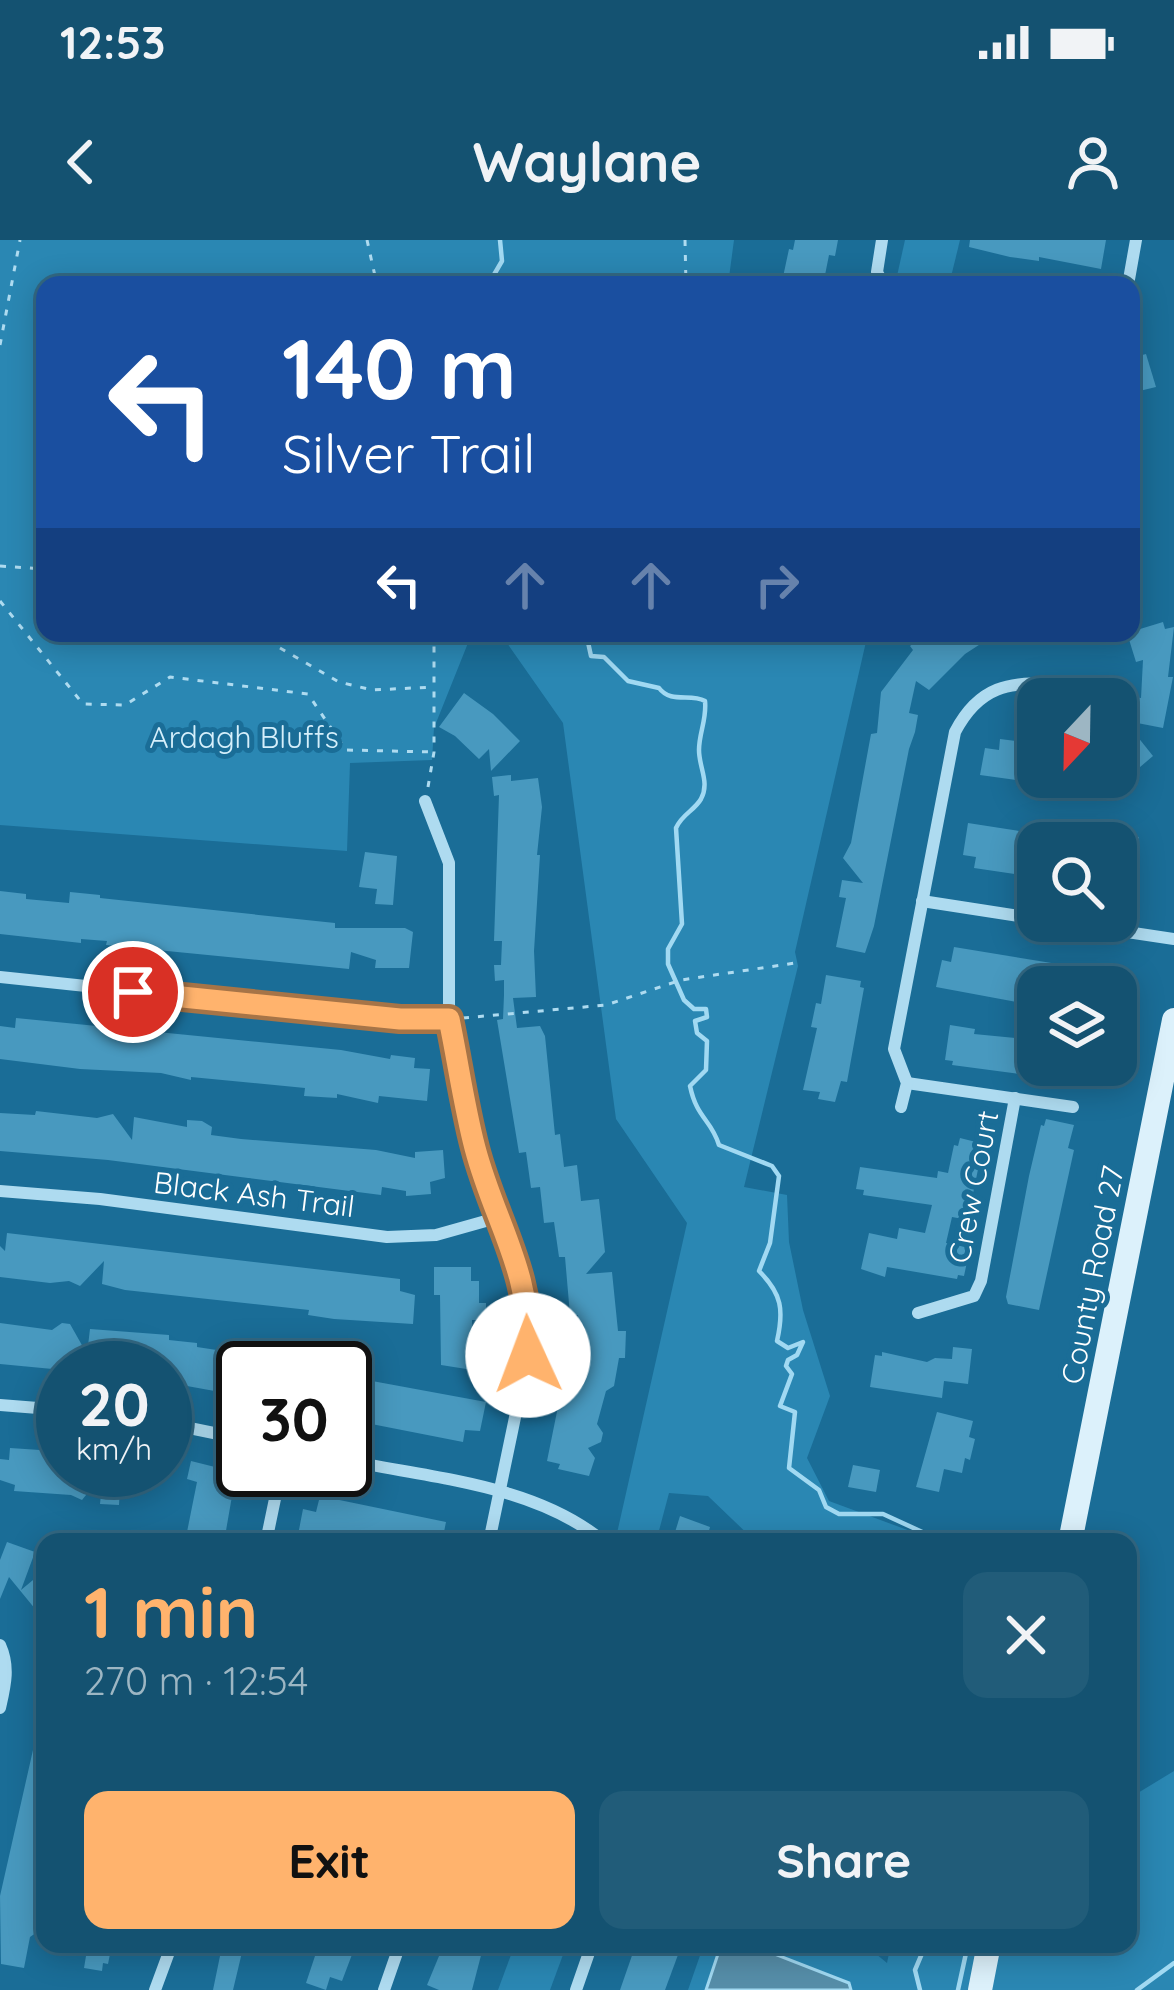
<!DOCTYPE html>
<meta charset="utf-8">
<style>
:root{--surface:#145271;--page:#215c79;--text:#f1f3f6;--muted:#9db6c3;--line:#336984;--accent:#ffb36d}
body{margin:0;font-family:Quicksand,sans-serif;background:var(--page);color:var(--text);height:100vh;display:flex;flex-direction:column;font-size:45px;white-space:nowrap}
*{box-sizing:border-box;margin:0}
p{font-size:39px;color:var(--muted)}
.icon{flex:none;width:66px;height:66px;fill:none;stroke:currentColor;stroke-width:2;stroke-linecap:round;stroke-linejoin:round}
.map{position:relative;flex:1;overflow:hidden}
.sheet{position:absolute;left:36px;top:1293px;width:1101px;height:420px;display:flex;flex-direction:column;background:var(--surface);border-radius:24px;box-shadow:0 6px 30px #0003,0 0 0 3px var(--line)}
.sheet>*{flex:none}
.guide{position:absolute;left:36px;top:36px;width:1104px;height:366px;border-radius:24px;box-shadow:0 6px 30px #0003,0 0 0 3px var(--line);background:#1a4fa0;color:#fff;overflow:hidden}
.needle{width:78px;rotate:202deg}
.controls{position:absolute;left:1017px;top:438px;display:grid;gap:24px}
.controls a{display:grid;place-items:center;width:120px;height:120px;border-radius:24px;background:var(--surface);box-shadow:0 6px 30px #0003,0 0 0 3px var(--line);font-size:60px}
.speed{position:absolute;left:36px;top:1101px;display:flex;gap:24px;font-size:60px;font-weight:700;text-align:center}
.speed>*{display:grid;place-content:center;width:156px;height:156px;border-radius:50%;background:var(--surface);box-shadow:0 6px 30px #0003,0 0 0 3px var(--line);line-height:1}
.speed small{font-size:30px;font-weight:400}
.speed .limit{border:6px solid #111;border-radius:18px;background:#fff;color:#111}
.pin{position:absolute;display:grid;place-items:center;width:102px;height:102px;color:#fff;margin:-51px;border:6px solid #fff;border-radius:50%;box-shadow:0 3px 12px #0007}
.me{position:absolute;width:132px;margin:-66px;rotate:358deg;stroke-linejoin:round;filter:drop-shadow(0 0 9px #0008)}
.turn{display:flex;align-items:center;gap:42px;height:252px;padding:0 48px;font-size:54px}
.turn .icon{width:156px;height:156px;stroke-width:2.5}
.turn b{display:block;font-size:84px;line-height:102px}
.lanes{display:flex;align-items:center;height:114px;padding:0 48px;background:#0003;justify-content:center;gap:60px;direction:ltr}
.lanes .off{opacity:.35}
.round{display:grid;place-items:center;flex:none;width:126px;height:126px;border-radius:24px;background:var(--page)}
.head{display:flex;align-items:center;justify-content:space-between;height:204px;padding:0 48px}
h1{font-size:72px;font-weight:700;line-height:90px;color:var(--accent)}
.action{display:flex;gap:24px;margin-top:auto;padding:24px 48px}
.action a{flex:1;height:138px;border-radius:24px;background:var(--accent);color:#111;font-size:48px;font-weight:700;line-height:138px;text-align:center}
.action a+a{background:var(--page);color:var(--text)}
.status{display:flex;justify-content:space-between;align-items:center;height:84px;padding:0 60px;background:var(--surface);direction:ltr}
.status svg{height:33px;fill:currentColor}
header{display:flex;justify-content:space-between;align-items:center;height:156px;padding:0 48px;background:var(--surface);font-size:54px;font-weight:700}
.map>svg:first-child{display:block}
.green{fill:#2a87b3}
.water{fill:#568ea9;stroke:#a1d9f2;stroke-width:3}
.lines{fill:none;stroke-linecap:round;stroke-linejoin:round}
.stream{stroke:#a1d9f2;stroke-width:4.5}
.building{fill:#4899bf}
.path{stroke:#aedbf0;stroke-width:3;stroke-dasharray:6 9;stroke-linecap:butt}
.street{stroke:#aedbf0;stroke-width:12}
.secondary{stroke:#dcf1fb;stroke-width:24}
.route-casing{stroke:#a67447;stroke-width:30}
.route{stroke:#ffb36d;stroke-width:21}
.labels{text-anchor:middle;stroke-width:10;stroke-linejoin:round;paint-order:stroke}
.park-label{font-size:30px;fill:#d5effb;stroke:#1a6d97}
.street-label{font-size:30px;fill:#fff;stroke:#1a6d97}
</style>
<div class="status"><b>12:53</b><svg viewBox="0 0 49 12"><path d="M0 12V9h3v3zM5 12V6h3v6zM10 12V3h3v9zM15 12V0h3v12zM26 1h20v11H26zM47 4h2v5h-2z"/></svg></div>
<header><svg class="icon" aria-label="back" viewBox="0 0 24 24"><path d="M15 5l-7 7 7 7"/></svg>Waylane<svg class="icon" aria-label="person" viewBox="0 0 24 24"><circle cx="12" cy="8" r="4"/><path d="M4 21q1-7 8-7t8 7"/></svg></header>
<div class="map">
<svg width="1174" height="1750" viewBox="0 0 1174 1750">
<rect width="100%" height="100%" fill="#1a6d97"/>
<g class="green">
<polygon points="0,0 734,0 728,45 45,45 45,393 472,393 434,488 432,520 350,523 347,611 0,585"/>
<polygon points="905,0 960,0 949,45 895,45"/>
<polygon points="500,393 868,393 795,712 798,726 744,947 787,955 789,1002 803,1070 830,1156 807,1218 829,1261 940,1302 756,1302 708,1256 669,1253 656,1302 615,1302 687,983 616,879 563,483"/>
<polygon points="1174,1531 1174,1750 688,1750 704,1704 864,1704 887,1723 891,1704 1128,1704 1128,1559"/>
<polygon points="515,1704 567,1704 550,1750 498,1750"/>
</g>
<polygon class="water" points="738,1704 749,1704 849,1743 851,1750 706,1750 719,1711"/>
<g class="lines">
<g class="stream">
<polyline points="488,45 502,21 500,0"/>
<path d="M586,393L591,416L604,417L628,441L659,448C671,464 690,453 705,461C707,479 699,493 699,510C699,528 710,542 701,559C694,571 682,574 676,588L682,684L668,709V724L684,760L694,769H706L707,777L695,781L697,793L707,801L706,830L690,846C697,879 711,879 719,905L772,926L779,936L770,1003L759,1031C782,1054 784,1070 777,1101L788,1108L803,1102L797,1115L788,1120L786,1126L792,1134L780,1166L795,1172L789,1228L819,1250L826,1267L839,1274H883L944,1302"/>
<polyline points="920,1750 915,1730 926,1704"/>
<polyline points="958,1750 968,1704"/>
<polyline points="1137,1750 1174,1723"/>
</g>
</g>
<g class="building">
<polygon points="795,0 838,0 835,16 829,15 823,45 783,37 789,9 793,10"/>
<polygon points="970,0 1106,0 1101,29 1039,17 1039,21 1010,17 969,7"/>
<polygon points="1146,114 1156,147 1131,153 1131,118"/>
<polygon points="1163,382 1165,389 1174,387 1168,437 1173,437 1163,488 1127,481 1135,457 1141,458 1143,420 1136,422 1127,393"/>
<polygon points="925,393 976,393 982,403 965,414 929,450 916,441 909,473 918,475 915,492 909,509 874,686 865,713 836,707 846,658 839,657 842,640 863,643 843,618 851,603 871,494 877,493 881,452 913,410 910,406"/>
<polygon points="464,453 493,474 520,501 491,531 489,509 479,519 455,496 439,487"/>
<polygon points="1125,481 1153,516 1133,533 1116,513 1116,489"/>
<polygon points="1017,497 1032,499 1031,506 1038,507 1038,543 980,535 985,508 999,510 1000,499 1016,501"/>
<polygon points="511,535 511,541 538,538 542,567 537,615 540,615 534,711 536,757 513,758 517,788 540,786 545,796 555,895 560,894 564,927 577,925 581,961 599,959 605,1012 586,1034 612,1032 618,1091 626,1091 625,1118 619,1118 614,1146 606,1151 597,1184 603,1193 601,1202 588,1208 595,1218 589,1236 558,1229 560,1224 547,1221 568,1117 579,1119 578,1075 570,1075 565,1017 559,1017 554,982 544,983 540,947 531,948 526,912 519,913 497,780 503,779 504,755 504,740 495,741 494,725 501,725 502,701 494,701 499,555 494,556 492,537"/>
<polygon points="1052,537 1111,537 1112,550 1051,551"/>
<polygon points="968,583 1038,594 1034,637 974,628 976,617 963,615"/>
<polygon points="1117,593 1139,597 1132,633 1116,631"/>
<polygon points="365,612 397,616 393,665 375,664 377,649 359,647"/>
<polygon points="0,651 26,654 26,659 69,663 70,652 100,655 100,658 335,683 335,688 405,688 413,692 409,728 375,728 376,720 351,712 349,729 106,705 107,701 81,699 81,703 0,694"/>
<polygon points="954,707 1070,726 1122,741 1121,747 1038,747 1038,766 936,747 942,720 951,722"/>
<polygon points="826,735 861,741 860,747 864,748 847,842 841,841 835,862 818,859 820,852 803,850 817,788 811,787 816,763 821,764"/>
<polygon points="16,778 341,810 390,819 391,815 415,818 414,828 430,829 427,861 379,856 378,863 337,854 337,858 304,856 305,848 191,837 191,840 161,833 80,829 0,819 0,786 15,788"/>
<polygon points="950,785 975,789 974,794 1038,800 1038,825 1093,825 1090,838 1087,843 952,825 953,821 945,820"/>
<polygon points="36,871 97,878 113,874 132,900 134,877 187,887 187,880 202,881 212,887 211,895 241,899 376,910 415,918 415,912 443,910 445,938 430,942 431,954 406,956 406,951 382,947 381,955 108,920 0,911 0,873 35,875"/>
<polygon points="1046,879 1074,885 1068,908 1074,910 1039,1070 1008,1064 1006,1057 1029,936 1041,885 1044,886"/>
<polygon points="960,898 980,903 982,910 969,973 964,972 963,979 952,977 946,1003 970,1008 964,1036 958,1035 957,1039 887,1027 885,1037 861,1029 869,993 897,999 899,988 925,993 932,965 863,955 864,950 856,949 860,927 937,938 938,931 948,933 954,905 958,906"/>
<polygon points="7,993 400,1039 400,1051 415,1055 413,1084 334,1079 308,1075 309,1070 125,1050 102,1044 104,1021 80,1046 69,1041 50,1043 0,1037 0,1006 5,1011"/>
<polygon points="434,1027 471,1027 471,1041 479,1041 479,1063 486,1063 486,1080 472,1080 473,1106 485,1108 479,1131 441,1125 440,1055 434,1055"/>
<polygon points="0,1083 52,1090 62,1083 70,1084 87,1114 90,1089 169,1095 169,1100 197,1103 197,1107 256,1116 255,1128 243,1128 242,1156 165,1142 165,1128 63,1130 0,1124"/>
<polygon points="953,1107 972,1109 968,1144 944,1141 942,1158 870,1147 875,1115 882,1116 882,1112 927,1122 935,1118 952,1119"/>
<polygon points="345,1136 486,1162 480,1191 465,1190 463,1202 351,1180 353,1171 345,1169"/>
<polygon points="937,1172 973,1181 969,1197 975,1199 970,1220 965,1218 962,1233 944,1229 939,1252 916,1247"/>
<polygon points="10,1208 55,1211 53,1225 62,1225 63,1230 153,1230 152,1249 120,1247 119,1265 100,1264 103,1234 82,1260 71,1255 14,1251 15,1245 0,1240 0,1219 9,1220"/>
<polygon points="191,1221 223,1229 222,1236 235,1239 224,1302 185,1302 197,1242 187,1239"/>
<polygon points="853,1225 880,1230 876,1252 848,1247"/>
<polygon points="320,1256 446,1282 442,1302 350,1302 326,1297 320,1301 298,1295 303,1269 316,1272"/>
<polygon points="680,1276 710,1287 706,1302 672,1302"/>
<polygon points="7,1302 35,1312 21,1350 45,1330 45,1381 9,1337 0,1359 0,1320"/>
<polygon points="40,1479 45,1479 45,1640 36,1673 41,1682 40,1690 30,1697 24,1728 1,1724 0,1656"/>
<polygon points="92,1704 112,1704 108,1724 103,1723 102,1731 84,1728 87,1710 91,1711"/>
<polygon points="192,1704 244,1704 233,1750 213,1750 220,1716 191,1709"/>
<polygon points="287,1704 356,1704 342,1741 330,1737 326,1750 306,1743 315,1716"/>
<polygon points="444,1704 484,1704 472,1750 439,1750 427,1745"/>
<polygon points="636,1704 682,1704 665,1750 620,1750"/>
</g>
<g class="lines">
<g class="path">
<polyline points="367,0 377,45"/>
<polyline points="685,0 686,45"/>
<polyline points="0,105 20,0"/>
<polyline points="0,326 45,329"/>
<polyline points="0,361 83,464 125,465 170,437 308,454 346,510 434,512"/>
<polyline points="254,393 339,442 372,450 434,447"/>
<polyline points="428,547 434,512 434,393"/>
<polyline points="463,778 606,765 681,740 802,722"/>
</g>
<g class="street">
<polyline points="882,0 877,32 884,45"/>
<polyline points="1128,45 1136,0"/>
<polyline points="425,561 449,623 449,779 475,910 522,1037 530,1076 528,1115 489,1302"/>
<polyline points="922,661 1038,679"/>
<polyline points="1054,681 1174,699"/>
<polyline points="0,737 400,779 449,779"/>
<polyline points="907,843 1073,867"/>
<path d="M901,867L907,843L894,809L955,492C979,446 1009,441 1058,444"/>
<polyline points="0,951 100,959 387,997 436,995 500,977"/>
<polyline points="918,1073 974,1056 981,1041 1015,858"/>
<polyline points="0,1165 63,1170"/>
<polyline points="165,1183 243,1199"/>
<path d="M345,1220C430,1238 535,1244 604,1302"/>
<polyline points="266,1302 281,1230"/>
<path d="M0,1405C10,1427 5,1446 0,1468"/>
<polyline points="155,1750 172,1704"/>
<polyline points="384,1750 400,1704"/>
<polyline points="576,1750 592,1704"/>
</g>
<g class="secondary">
<polyline points="1070,1302 1174,780"/>
<polyline points="980,1750 989,1704"/>
</g>
</g>
<g class="lines">
<g class="route-casing">
<path id="route" d="M133,752L400,779H449C458,822 464,866 475,908C495,984 532,1031 528,1115"/>
</g>
<use href="#route" class="route"/>
</g>
<g class="labels">
<g class="park-label">
<text x="244" y="508">Ardagh Bluffs</text>
</g>
<g class="street-label">
<text transform="translate(974 947) rotate(-79)" y="10">Crew Court</text>
<text transform="translate(254 955) rotate(7)" y="10">Black Ash Trail</text>
<text transform="translate(1093 1035) rotate(-79)" y="10">County Road 27</text>
</g>
</g>
</svg>
<div class="controls">
<a><svg class="needle" viewBox="-14 -14 28 28"><path d="M0-13l5 13h-10z" fill="#e53935"/><path d="M0 13l5-13h-10z" fill="#9db6c3"/></svg></a>
<a><svg class="icon" aria-label="search" viewBox="0 0 24 24"><circle cx="10" cy="10" r="6"/><path d="M15 15l6 6"/></svg></a>
<a><svg class="icon" aria-label="layers" viewBox="0 0 24 24"><path d="M12 4l9 5-9 5-9-5zM3 14l9 5 9-5"/></svg></a>
</div>
<div class="speed"><div>20<small>km/h</small></div><div class="limit">30</div></div>
<div class="pin" style="left:133px;top:752px;background:#d93025"><svg class="icon" aria-label="arrive" viewBox="0 0 24 24"><path d="M6 21V4h12l-3 4 3 4H6"/></svg></div>
<svg class="me" style="left:528px;top:1115px" viewBox="-20 -20 40 40"><circle r="19" fill="#fff"/><path d="M0-13L10 11 0 6-10 11z" fill="#ffb36d"/></svg>
<div class="guide">
<div class="turn"><svg class="icon" aria-label="left" viewBox="0 0 24 24"><path d="M17 20v-9H6M10 6l-5 5 5 5"/></svg><div><b>140 m</b>Silver Trail</div></div>
<div class="lanes"><svg class="icon" aria-label="left" viewBox="0 0 24 24"><path d="M17 20v-9H6M10 6l-5 5 5 5"/></svg><svg class="icon off" aria-label="ahead" viewBox="0 0 24 24"><path d="M12 20V5M6 11l6-6 6 6"/></svg><svg class="icon off" aria-label="ahead" viewBox="0 0 24 24"><path d="M12 20V5M6 11l6-6 6 6"/></svg><svg class="icon off" aria-label="right" viewBox="0 0 24 24"><path d="M7 20v-9h11M14 6l5 5-5 5"/></svg></div>
</div>
<section class="sheet">
<div class="head"><div><h1>1 min</h1><p>270 m · 12:54</p></div><a class="round"><svg class="icon" aria-label="close" viewBox="0 0 24 24"><path d="M6 6l12 12M18 6L6 18"/></svg></a></div>
<div class="action"><a>Exit</a><a>Share</a></div>
</section>
</div>
